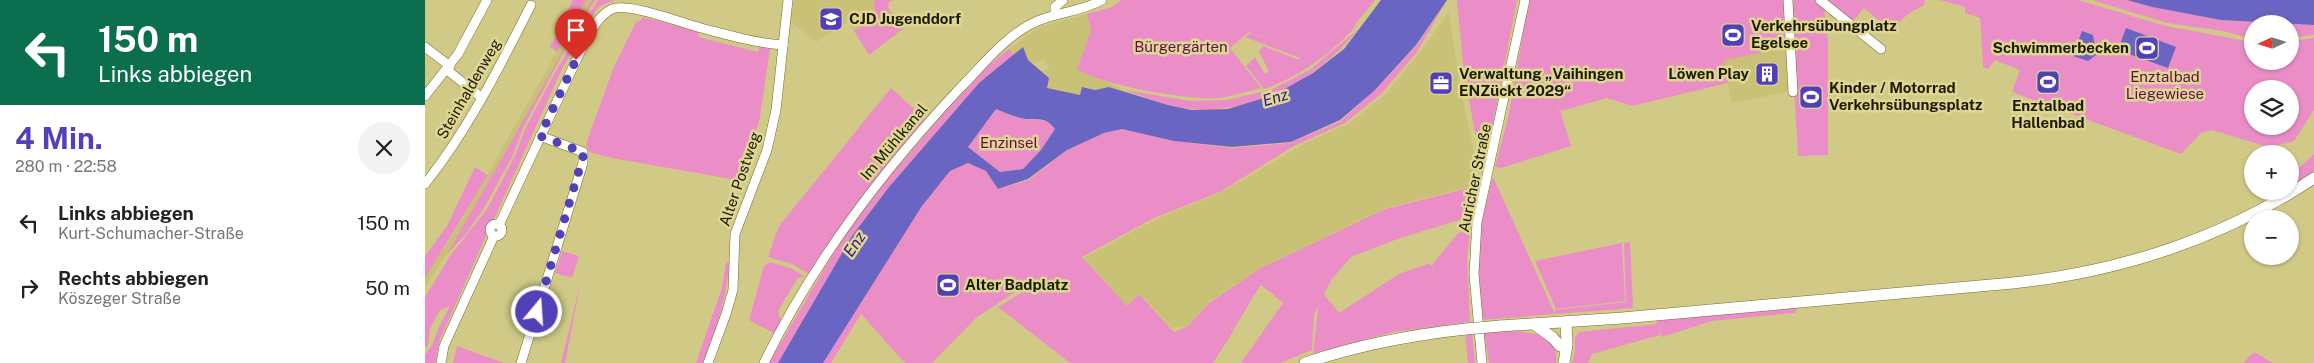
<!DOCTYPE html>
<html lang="de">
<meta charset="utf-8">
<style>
:root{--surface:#fff;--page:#f2f2f2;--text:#222;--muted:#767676;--accent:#5140b8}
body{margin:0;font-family:"Public Sans",sans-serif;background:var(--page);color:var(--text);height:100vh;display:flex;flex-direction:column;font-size:19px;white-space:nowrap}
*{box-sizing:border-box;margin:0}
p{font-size:16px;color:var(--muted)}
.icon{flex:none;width:28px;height:28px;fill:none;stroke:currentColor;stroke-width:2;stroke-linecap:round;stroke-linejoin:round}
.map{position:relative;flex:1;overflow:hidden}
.sheet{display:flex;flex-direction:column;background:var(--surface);width:425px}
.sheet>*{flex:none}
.top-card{background:#0b6e4f;color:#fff;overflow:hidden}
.needle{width:32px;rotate:266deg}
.buttons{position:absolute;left:1819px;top:15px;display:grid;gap:10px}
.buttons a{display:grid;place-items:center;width:55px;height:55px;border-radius:50%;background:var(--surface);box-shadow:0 1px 4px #0004;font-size:25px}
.pin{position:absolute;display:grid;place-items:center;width:42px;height:42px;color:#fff;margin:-51px -21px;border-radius:50% 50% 50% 0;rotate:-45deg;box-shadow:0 0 5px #0007}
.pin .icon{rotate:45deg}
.me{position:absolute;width:55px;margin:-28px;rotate:18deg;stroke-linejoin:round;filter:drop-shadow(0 0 4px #0008)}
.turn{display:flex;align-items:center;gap:18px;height:105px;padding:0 15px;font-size:22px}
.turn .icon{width:65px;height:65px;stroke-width:2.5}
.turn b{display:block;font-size:35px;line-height:42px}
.round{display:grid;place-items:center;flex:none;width:52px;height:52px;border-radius:26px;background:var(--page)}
.head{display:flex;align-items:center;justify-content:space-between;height:85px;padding:0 15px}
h1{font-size:30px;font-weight:700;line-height:38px;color:var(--accent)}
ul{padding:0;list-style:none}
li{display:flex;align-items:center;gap:15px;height:65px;padding:0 15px}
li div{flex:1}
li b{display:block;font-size:19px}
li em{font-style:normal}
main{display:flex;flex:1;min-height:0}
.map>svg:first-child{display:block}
.built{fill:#c9c175}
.green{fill:#eb8ec7;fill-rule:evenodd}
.water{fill:#6a65c3;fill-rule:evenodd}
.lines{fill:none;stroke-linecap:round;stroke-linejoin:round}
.minor-casing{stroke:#746d2b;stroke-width:10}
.major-casing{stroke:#746d2b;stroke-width:12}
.minor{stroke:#fff;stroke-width:9}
.major{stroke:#fff;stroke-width:11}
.major-bridge-casing{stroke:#746d2b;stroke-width:12;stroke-linecap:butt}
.major-bridge{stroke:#fff;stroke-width:11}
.route{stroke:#5140b8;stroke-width:9;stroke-dasharray:0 16.2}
.labels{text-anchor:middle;stroke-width:5;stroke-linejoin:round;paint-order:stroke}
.poi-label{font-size:15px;font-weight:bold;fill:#1d1900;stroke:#ded793;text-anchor:start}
.park-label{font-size:15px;fill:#650b4c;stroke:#ded793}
.street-label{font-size:15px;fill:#1d1900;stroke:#ded793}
.water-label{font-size:16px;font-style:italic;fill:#321588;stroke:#ded793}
</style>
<main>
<section class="sheet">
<div class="top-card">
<div class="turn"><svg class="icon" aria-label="left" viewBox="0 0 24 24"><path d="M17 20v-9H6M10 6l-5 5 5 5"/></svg><div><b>150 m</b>Links abbiegen</div></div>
</div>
<div class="head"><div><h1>4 Min.</h1><p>280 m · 22:58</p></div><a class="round"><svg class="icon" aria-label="close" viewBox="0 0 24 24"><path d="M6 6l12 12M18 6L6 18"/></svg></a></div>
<ul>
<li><svg class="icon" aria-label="left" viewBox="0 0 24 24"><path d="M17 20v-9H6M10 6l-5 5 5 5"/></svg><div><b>Links abbiegen</b><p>Kurt-Schumacher-Straße</p></div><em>150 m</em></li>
<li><svg class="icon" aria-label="right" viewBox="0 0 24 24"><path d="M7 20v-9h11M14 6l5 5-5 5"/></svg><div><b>Rechts abbiegen</b><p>Köszeger Straße</p></div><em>50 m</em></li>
</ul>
</section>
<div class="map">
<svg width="1889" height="363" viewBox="0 0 1889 363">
<rect width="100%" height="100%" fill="#d1ca87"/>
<g class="built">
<polygon points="161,0 167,0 43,221 0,287 0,278 38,218"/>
<polygon points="369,0 449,0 450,17 429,31 422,22 391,42 365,21"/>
<polygon points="1024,12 1035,86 1052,168 1051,185 960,208 836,268 784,302 762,326 747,328 714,293 702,306 659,258 729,220 795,193 884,141 923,124 960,95 995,52"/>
<polygon points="662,14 666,30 653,69 685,83 699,91 684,87 670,90 657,87 656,96 622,88 620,76 616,71 625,68 619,61 623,57 609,64 603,60 598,48 589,56 584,49 614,27"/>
<polygon points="1364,47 1367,91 1307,103 1298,60"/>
</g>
<g class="green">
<polygon points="148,0 161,0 132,52 125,47"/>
<polygon points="167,0 170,0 149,33 98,128 88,155 59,208 40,235 22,254"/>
<polygon points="173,0 190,0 177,5 171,10 137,69 69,219 62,227 62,234 15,339 10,363 0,363 0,355 7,345 14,327 25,306 15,310 5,329 3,345 0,348 0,297 25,256 62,209 90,156 100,129 132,69"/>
<polygon points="449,0 468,0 464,2 463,8 479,28 444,55 429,31 450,17"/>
<path d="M696,0H950L928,27L933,24C907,53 876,76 839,89L821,66L830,57L840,74L844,72L834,51L838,46L874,60L875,58L820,37L825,33L864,48L824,32L805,48L836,88C822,91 806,97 791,98C762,100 676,85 652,69L666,30L662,14L687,7Z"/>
<polygon points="1022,0 992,52 956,94 920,123 867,147 795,192 729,218 657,257 702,306 714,294 749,332 763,326 784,303 836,268 960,209 1056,185 1048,216 975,238 926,257 907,279 899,294 914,313 974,274 1005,263 1011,277 1007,265 1033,233 1046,228 1042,256 1045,322 968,332 888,354 893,307 889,314 887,350 855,363 816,363 858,303 836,285 836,280 836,284 809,329 801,326 809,330 788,363 645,363 573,307 607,286 605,282 551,318 507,363 480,363 436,314 406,363 398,363 497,206 525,171 543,163 561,171 573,189 604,180 642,150 679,133 697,129 749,141 807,148 865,143 916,121 949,91 991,46"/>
<polygon points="1032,0 1092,0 1062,153 1057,154 1050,133 1038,64"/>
<polygon points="1104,0 1360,0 1364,47 1299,60 1303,83 1207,106 1182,98 1136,111 1133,104 1146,146 1076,168 1070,167 1083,118"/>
<polygon points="1364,0 1392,0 1399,6 1403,40 1403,155 1373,156"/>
<path d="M1401,0H1500L1498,6C1485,11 1475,20 1467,31L1439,8L1428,21Z"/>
<path d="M1515,0H1653L1741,26L1827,42L1828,61H1865V41L1889,38V110L1869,141L1843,147L1787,130L1776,133L1756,154L1592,94L1587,91L1595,70L1570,60L1563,69L1558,67L1555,18L1540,13V7ZM1828,89H1865V126H1828Z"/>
<polygon points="1667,0 1702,0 1727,7 1796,20 1889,25 1889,35 1865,38 1865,24 1828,24 1827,39 1798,31 1742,23"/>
<polygon points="217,17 274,31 273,37 333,52 334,46 345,49 335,117 317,181 187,158 164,152 161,144 188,69 211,22 216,20"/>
<path d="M933,29C895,78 830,114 766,109C743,107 721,97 699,90L766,101L801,100L846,90L886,69Z"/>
<polygon points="584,49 589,56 554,83 464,187 427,236 353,363 344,363 418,237 446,198 519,113 563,66"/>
<path d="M466,88L500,119C457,168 418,219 384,274L367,264L343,257L354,226Z"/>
<path d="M571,109C581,114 592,118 602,119C615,120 621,118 630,129L616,150L598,169L575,172L543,147Z"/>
<polygon points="1889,154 1889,172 1865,187 1865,176"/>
<polygon points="50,167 63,175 0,278 0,256 22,226"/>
<polygon points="1067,179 1069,179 1130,314 1057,320 1053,274 1057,221"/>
<polygon points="1205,242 1208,308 1131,314 1129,310 1201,302 1199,243"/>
<polygon points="1197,243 1200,301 1131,309 1110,261"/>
<polygon points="137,251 154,256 147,278 130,273"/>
<path d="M301,262H304C302,299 291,330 278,363H271L297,288Z"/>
<polygon points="345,262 365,268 379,276 372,279 353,311 356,322 350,334 324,320 339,266"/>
<polygon points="156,281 140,363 136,363"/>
<polygon points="1369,306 1372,309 1369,313 1287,321 1237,337 1235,331 1235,335 1167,354 1163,363 1147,363 1150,351 1150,337 1154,332 1232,324 1231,321"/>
<path d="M1082,330C1106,334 1135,331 1131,363H1064L1059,333Z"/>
<polygon points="1040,334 1047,334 1050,363 1043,363"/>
<polygon points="32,346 79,363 28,363"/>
<polygon points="1829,352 1848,363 1818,363"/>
</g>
<g class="water">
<path d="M956,0H1022L991,45L949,91L915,120L866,142L807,147L749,141L697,129L679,133L642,150L603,179L573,189L561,171L543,163L525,171L497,206L398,363H353L427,236L464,187L554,83L598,47L603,60L624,78L622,88L655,95L657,87L670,90L684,87L743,105L766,110L803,109L849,95L888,73L919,49ZM571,109C581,113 592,118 602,119C615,120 621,117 630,129L616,150L598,169L575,172L543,147Z"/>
<polygon points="1702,0 1889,0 1889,25 1796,20 1727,7"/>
<polygon points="1701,28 1751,47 1743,68 1693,50"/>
<polygon points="1657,31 1668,35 1671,55 1663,61 1648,56"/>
</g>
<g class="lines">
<g class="minor-casing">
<g id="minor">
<polyline points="1363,0 1368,92"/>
<polyline points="1395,0 1456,49"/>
<polyline points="630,15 630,7 638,0"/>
<polyline points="0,47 25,66"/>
<polyline points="22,70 56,97"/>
<polyline points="0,96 33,54 62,0"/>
<path d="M0,184C43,130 75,66 106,5"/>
<circle cx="71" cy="230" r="6"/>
<path d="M74,225L157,48C165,34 171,17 187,9C202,2 257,23 276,28C303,35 330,43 358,45"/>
<polyline points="16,363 19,346 69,236"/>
<polyline points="96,363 158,163 158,152 115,136"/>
<polyline points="283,363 301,314 308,290 310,234 342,150 351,110 363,0"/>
<path d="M339,363C389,260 458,170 536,87C557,66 579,38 606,24C628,12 654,13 677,0"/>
<polyline points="1057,363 1049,274 1052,222 1100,0"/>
</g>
</g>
<g class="major-casing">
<g id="major">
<polyline points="1109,324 1128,338 1135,346"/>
<path d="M1075,326L1197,318L1588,283C1695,272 1799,238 1889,178"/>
<path d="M880,363C933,345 985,335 1041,329"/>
<polyline points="1139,363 1142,345 1141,322"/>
</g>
</g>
<use href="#minor" class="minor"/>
<use href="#major" class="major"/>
<g class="major-bridge-casing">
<polyline id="major-bridge" points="1041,329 1075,326"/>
</g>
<use href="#major-bridge" class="major-bridge"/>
</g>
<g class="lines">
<polyline class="route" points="112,312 158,157 158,152 115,136 151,60"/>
</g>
<defs>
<g id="school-square" transform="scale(1.25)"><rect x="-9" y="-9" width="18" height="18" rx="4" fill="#5140b8" stroke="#ded793"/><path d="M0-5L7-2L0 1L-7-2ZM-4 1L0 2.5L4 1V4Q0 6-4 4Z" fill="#fff"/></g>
<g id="stadium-square" transform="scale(1.25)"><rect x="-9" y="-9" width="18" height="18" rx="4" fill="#5140b8" stroke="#ded793"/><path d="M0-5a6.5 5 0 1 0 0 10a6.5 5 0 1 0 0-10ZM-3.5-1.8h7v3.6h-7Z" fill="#fff"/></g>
<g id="building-square" transform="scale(1.25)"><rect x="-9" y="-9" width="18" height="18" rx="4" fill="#5140b8" stroke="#ded793"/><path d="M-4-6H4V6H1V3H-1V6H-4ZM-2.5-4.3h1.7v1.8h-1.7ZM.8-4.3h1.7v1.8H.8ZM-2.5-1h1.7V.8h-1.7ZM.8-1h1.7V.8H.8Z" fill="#fff"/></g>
<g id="office-square" transform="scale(1.25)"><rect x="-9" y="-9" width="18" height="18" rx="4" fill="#5140b8" stroke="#ded793"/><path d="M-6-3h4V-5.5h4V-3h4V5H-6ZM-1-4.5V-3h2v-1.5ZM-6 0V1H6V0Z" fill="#fff"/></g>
</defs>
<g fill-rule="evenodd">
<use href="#school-square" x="406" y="19"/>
<use href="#stadium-square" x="1308" y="35"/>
<use href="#stadium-square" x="1722" y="48"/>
<use href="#building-square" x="1342" y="74"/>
<use href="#stadium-square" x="1623" y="82"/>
<use href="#office-square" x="1016" y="83"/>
<use href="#stadium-square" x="1386" y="97"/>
<use href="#stadium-square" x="523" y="285"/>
</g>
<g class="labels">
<g class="poi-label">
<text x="424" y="24">CJD Jugenddorf</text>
<text x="1326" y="31">Verkehrsübungplatz<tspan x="1326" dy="17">Egelsee</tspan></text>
<text x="1704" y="53" text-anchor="end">Schwimmerbecken</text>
<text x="1034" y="79">Verwaltung „Vaihingen<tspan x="1034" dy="17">ENZückt 2029“</tspan></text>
<text x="1324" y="79" text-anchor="end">Löwen Play</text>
<text x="1404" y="93">Kinder / Motorrad<tspan x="1404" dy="17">Verkehrsübungsplatz</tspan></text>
<text x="1623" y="111" text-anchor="middle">Enztalbad<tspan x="1623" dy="17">Hallenbad</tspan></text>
<text x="540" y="290">Alter Badplatz</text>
</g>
<g class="park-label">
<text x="756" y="52">Bürgergärten</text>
<text x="1740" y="82">Enztalbad<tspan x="1740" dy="17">Liegewiese</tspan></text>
<text x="584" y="148">Enzinsel</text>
</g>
<g class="street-label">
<text transform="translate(44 89) rotate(-60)" y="5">Steinhaldenweg</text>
<text transform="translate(469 142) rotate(-50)" y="5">Im Mühlkanal</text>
<text transform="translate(1050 178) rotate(-78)" y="5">Auricher Straße</text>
<text transform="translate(315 179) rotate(-71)" y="5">Alter Postweg</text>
</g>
<g class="water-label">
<text transform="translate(850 97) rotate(-17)" y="6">Enz</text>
<text transform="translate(429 244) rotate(-56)" y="6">Enz</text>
</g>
</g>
</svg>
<div class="buttons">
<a><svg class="needle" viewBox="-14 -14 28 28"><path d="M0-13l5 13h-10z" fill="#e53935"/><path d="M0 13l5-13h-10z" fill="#767676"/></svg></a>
<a><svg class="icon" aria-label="layers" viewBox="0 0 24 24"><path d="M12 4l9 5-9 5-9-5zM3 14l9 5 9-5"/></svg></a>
<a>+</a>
<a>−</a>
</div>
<div class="pin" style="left:151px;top:60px;background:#d93025"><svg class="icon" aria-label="arrive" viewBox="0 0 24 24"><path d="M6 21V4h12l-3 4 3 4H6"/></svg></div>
<svg class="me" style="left:112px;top:312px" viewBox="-20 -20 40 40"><circle r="17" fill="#5140b8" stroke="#fff" stroke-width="3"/><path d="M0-11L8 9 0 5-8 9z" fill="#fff"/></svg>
</div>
</main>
